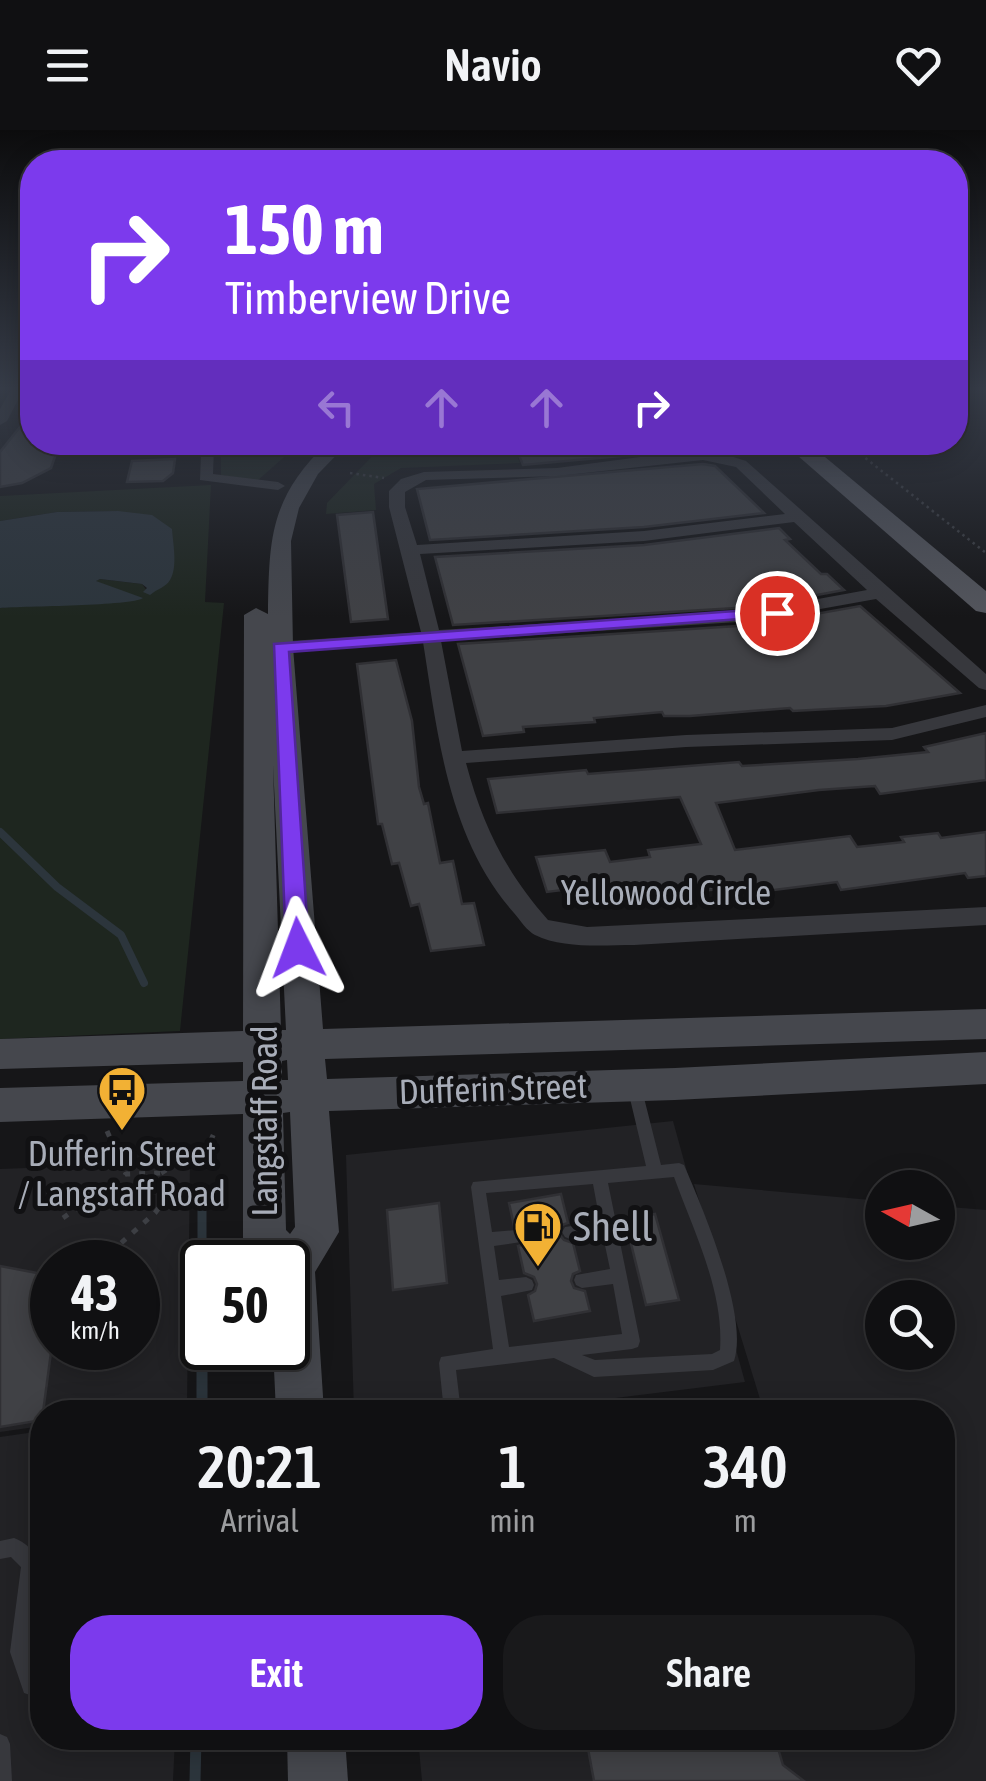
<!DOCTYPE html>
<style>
:root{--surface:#101012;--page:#19191b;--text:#f1f3f6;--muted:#9c9d9f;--line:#303032;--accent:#7c3aed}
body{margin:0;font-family:"Asap Condensed",sans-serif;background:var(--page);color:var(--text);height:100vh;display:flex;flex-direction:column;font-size:38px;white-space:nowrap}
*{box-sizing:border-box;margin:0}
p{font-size:32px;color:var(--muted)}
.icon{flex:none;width:55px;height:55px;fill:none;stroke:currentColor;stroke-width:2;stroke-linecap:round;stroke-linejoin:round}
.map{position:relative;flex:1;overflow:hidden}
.drawer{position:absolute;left:30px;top:1270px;width:925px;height:350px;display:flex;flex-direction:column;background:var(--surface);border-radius:40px;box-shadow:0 5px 25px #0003,0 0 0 2px var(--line)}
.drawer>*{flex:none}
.banner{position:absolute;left:20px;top:20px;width:948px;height:305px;border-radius:40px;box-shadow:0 5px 25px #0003,0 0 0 2px var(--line);background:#7c3aed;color:#fff;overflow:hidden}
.needle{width:65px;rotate:278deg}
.buttons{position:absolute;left:865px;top:1040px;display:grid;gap:20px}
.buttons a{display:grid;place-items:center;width:90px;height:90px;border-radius:50%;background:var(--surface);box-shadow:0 5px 25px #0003,0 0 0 2px var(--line);font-size:50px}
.speed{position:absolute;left:30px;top:1110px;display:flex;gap:20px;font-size:50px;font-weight:700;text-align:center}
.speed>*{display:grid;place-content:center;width:130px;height:130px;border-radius:50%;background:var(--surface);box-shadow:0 5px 25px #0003,0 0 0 2px var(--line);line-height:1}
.speed small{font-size:25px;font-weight:400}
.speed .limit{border:5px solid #111;border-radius:15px;background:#fff;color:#111}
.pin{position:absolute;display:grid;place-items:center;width:85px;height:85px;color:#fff;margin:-42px;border:5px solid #fff;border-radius:50%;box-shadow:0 2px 10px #0007}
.me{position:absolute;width:110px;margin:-55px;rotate:357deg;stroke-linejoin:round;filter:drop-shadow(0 0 8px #0008)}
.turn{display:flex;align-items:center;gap:35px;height:210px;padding:0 40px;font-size:45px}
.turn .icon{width:130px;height:130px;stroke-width:2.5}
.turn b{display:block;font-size:70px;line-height:85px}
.lanes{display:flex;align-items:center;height:95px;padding:0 40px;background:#0003;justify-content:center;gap:50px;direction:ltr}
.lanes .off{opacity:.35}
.eta{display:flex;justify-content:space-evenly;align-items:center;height:170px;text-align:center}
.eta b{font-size:60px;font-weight:600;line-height:70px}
.action{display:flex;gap:20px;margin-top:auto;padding:20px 40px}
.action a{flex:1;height:115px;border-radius:40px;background:var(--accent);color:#fff;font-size:40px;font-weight:600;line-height:115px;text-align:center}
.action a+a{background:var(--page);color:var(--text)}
header{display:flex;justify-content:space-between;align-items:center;height:130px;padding:0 40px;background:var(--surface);font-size:45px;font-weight:600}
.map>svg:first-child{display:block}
.built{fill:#222225;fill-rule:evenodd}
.green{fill:#1e261f}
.water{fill:#2c353c}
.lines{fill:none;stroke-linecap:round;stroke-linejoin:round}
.stream-far2{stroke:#2c353c;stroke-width:8}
.stream-far1{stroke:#2c353c;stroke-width:9}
.stream{stroke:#2c353c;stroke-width:11}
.building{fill:#404145;stroke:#303034;stroke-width:2.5}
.path-far1{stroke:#3d3f44;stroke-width:2.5;stroke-dasharray:2.5 4;stroke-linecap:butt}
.path{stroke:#3d3f44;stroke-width:5;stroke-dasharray:6 9;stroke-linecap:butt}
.lane{fill:#37383d;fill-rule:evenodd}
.street{fill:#37383d;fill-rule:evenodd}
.secondary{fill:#45474d;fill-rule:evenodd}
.primary{fill:#53555c;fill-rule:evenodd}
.route{fill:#7c3aed;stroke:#51269a;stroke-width:2.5}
.labels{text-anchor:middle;stroke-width:10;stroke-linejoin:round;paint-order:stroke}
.street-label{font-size:35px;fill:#a8adb8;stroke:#111113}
.poi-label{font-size:35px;fill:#a8adb8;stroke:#111113}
.near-poi-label{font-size:42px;fill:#a8adb8;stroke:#111113;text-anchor:start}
</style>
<header><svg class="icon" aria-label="menu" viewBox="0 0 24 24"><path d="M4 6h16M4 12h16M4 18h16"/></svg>Navio<svg class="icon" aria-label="heart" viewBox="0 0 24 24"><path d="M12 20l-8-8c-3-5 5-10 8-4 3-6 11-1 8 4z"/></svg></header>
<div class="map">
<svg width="986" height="1651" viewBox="0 0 986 1651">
<rect width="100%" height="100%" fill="#161618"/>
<g class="built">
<polygon points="673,991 745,1252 502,1282 354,1282 346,1025"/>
<path d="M190,1032L187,1277L146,1282H42V1296L0,1302V1039ZM52,1132H138V1218H52Z"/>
<path d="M694,1054L882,1071V1112H938V1076L986,1080V1651H422L418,1608H942V1282H764ZM882,1168H938V1222H882Z"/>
<polygon points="42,1301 42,1608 175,1608 173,1651 0,1651 0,1307"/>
</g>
<g class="green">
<polygon points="386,312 512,313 520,333 401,338 374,354 376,380 326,384 327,373"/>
<polygon points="300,313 257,351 221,345 221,314"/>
<polygon points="211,355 205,472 224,473 180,901 0,909 0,478 57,473 104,455 95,451 100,449 142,454 150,465 118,381 57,382 0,391 0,366"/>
</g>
<path class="water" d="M118,381L152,385L172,399C173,414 178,437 170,450C166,457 157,459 150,465L143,462L147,458L142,454L100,449L96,451L143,468C132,476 25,476 0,478V391L57,382Z"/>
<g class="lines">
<polyline class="stream-far2" points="0,702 57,757 121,805 144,853"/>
<polyline class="stream-far1" points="202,1067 202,1226"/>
<g class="stream">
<polyline points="202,1223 202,1282"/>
<polyline points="195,1651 196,1608"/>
</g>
</g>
<g class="building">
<polygon points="32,282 32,312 55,312 53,318 58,318 51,338 22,353 0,357 0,322"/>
<polygon points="593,312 690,312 697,319 523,335 516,318"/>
<polygon points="175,329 173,343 163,351 127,352 132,331"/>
<polygon points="703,334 715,336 764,383 644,397 430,410 417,359"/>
<polygon points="373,382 388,489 351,492 337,385"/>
<polygon points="779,398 790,409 785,410 821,444 827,444 844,460 753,477 453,495 435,427 644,415"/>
<polygon points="860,476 960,563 886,576 793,581 790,578 690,586 664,586 662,582 594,588 595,592 523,597 524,602 483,606 458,514 753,495"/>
<polygon points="396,530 412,591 419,657 424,674 428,673 440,733 453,731 462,774 474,773 484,815 431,821 419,774 411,776 399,733 392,734 382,694 378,694 357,534"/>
<polygon points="986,603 986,650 880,664 875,656 819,660 716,673 735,720 850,706 857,717 904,712 901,707 938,703 941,708 986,702 986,746 968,748 965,743 841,760 837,752 758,762 756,758 733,758 665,764 662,757 581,766 578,758 547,762 536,727 605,720 610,732 650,727 648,720 701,714 680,667 497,683 488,649 586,640 588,644 739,632 742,636 858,629 928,622 924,617"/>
<polygon points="561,1064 568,1093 562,1095 559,1104 564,1110 573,1113 580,1141 573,1144 571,1151 574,1158 585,1161 590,1181 534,1191 528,1165 535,1161 537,1154 534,1147 524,1143 518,1116 524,1114 527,1105 514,1096 509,1073"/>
<polygon points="439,1073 447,1153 393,1160 387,1080"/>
<polygon points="655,1084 679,1170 646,1175 625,1089"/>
<polygon points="0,1136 37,1143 52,1161 52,1215 42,1290 0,1297"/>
<polygon points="586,1608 775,1608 783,1635 804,1651 594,1651"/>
</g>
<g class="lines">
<g class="path-far1">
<polyline points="845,312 986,423"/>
<polyline points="118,316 124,312"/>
<polyline points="350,343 384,348"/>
</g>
<g class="path">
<polyline points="107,1001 126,1044"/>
<polyline points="161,1043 209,1014 217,997"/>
<polyline points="63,1088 126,1044 161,1043 166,1068 155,1083 104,1128"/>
</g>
<g class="lane">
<path d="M634,950L639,952L641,956L661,1035L679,1033L684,1035C703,1079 749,1186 734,1231L713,1240L594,1247L554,1228L456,1240L461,1282H444L439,1233L441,1227L493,1219L471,1057L473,1052L646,1036L627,956L629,952ZM674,1047C694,1102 724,1161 720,1220L712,1224L595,1230L582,1225L632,1219L638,1217L640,1211L608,1053ZM593,1054L600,1092L565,1097L562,1102L565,1107L570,1109L603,1106L610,1139L576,1145L574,1150L576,1155L582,1158L613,1154L622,1204L509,1217L501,1166L532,1160L534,1155L532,1150L526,1147L499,1150L494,1116L521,1112L524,1107L521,1102L516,1100L492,1102L486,1063Z"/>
<path d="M14,1408C25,1412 36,1422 40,1433L30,1522L38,1548L42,1549V1569L24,1563L10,1522L21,1437L11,1427L0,1429V1411Z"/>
<polygon points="0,1604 7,1607 10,1614 12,1651 0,1651"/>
</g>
<g class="street">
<polygon points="13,256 25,256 7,291 0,295 0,279"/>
<polygon points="214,317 213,344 278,352 285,356 278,360 200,350 201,324 174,325 167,321 174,317"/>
<path d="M678,322L724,324L746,331L986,544V560L979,558L876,469L753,491L441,511L462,621L686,605L892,598L986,575V587L892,610L686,617L466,633C482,694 506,743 548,790L587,797L986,777V795L634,815C604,815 563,819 535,805C527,801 520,790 514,783C448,708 438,606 423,512L261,525L252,519L261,513L421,502L389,377V361L401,349L424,342L557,338ZM703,330L736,337L785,384L644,401L417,415L405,377V362L426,350L557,346ZM794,392L867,460L753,481L439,500L420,424L644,411Z"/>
</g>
<g class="secondary">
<path d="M328,312H349L318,344L299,378L291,411L293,517L323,899L986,879V909L325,929L327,949L675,938L986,922V954L675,970L329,981L339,1102L315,1142L324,1282H276L273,1218H288V1132H259L243,1108V984L0,992V958L243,951V932L0,939V909L243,901L244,485L256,478L268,484C269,407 270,368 328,312ZM273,635L286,900H281ZM287,930L288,950H282V931ZM290,982L295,1097L290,1104L286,1100L283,983Z"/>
<polygon points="287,1608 345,1608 348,1651 288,1651"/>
</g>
<polygon class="primary" points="782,312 807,312 986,461 986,483 976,481"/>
</g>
<linearGradient id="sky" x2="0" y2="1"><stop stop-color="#0c0c0d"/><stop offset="0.53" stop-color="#363c48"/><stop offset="1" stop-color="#363c48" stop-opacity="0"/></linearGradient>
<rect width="986" height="487" fill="url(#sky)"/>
<polygon class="route" points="777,478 782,480 782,486 289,522 309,818 298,826 290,824 286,818 274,514"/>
<defs>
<g id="bus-pin" transform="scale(2.5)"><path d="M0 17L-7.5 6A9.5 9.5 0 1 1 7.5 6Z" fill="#f2b134" stroke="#111113"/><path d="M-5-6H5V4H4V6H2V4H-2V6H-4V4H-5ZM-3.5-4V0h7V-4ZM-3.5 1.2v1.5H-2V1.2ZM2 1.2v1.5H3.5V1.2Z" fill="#111"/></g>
<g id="fuel-pin" transform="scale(2.5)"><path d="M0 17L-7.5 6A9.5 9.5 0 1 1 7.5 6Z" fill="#f2b134" stroke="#111113"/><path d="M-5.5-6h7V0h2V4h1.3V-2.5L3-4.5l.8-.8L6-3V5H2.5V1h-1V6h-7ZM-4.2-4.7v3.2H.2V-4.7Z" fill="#111"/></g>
</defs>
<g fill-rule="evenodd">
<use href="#bus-pin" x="122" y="960"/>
<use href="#fuel-pin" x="538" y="1096"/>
</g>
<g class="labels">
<g class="street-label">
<text x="666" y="775">Yellowood Circle</text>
<text transform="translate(493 959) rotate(-2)" y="12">Dufferin Street</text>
<text transform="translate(265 991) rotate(-90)" y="12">Langstaff Road</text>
</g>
<g class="poi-label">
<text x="122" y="1036">Dufferin Street<tspan x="122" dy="40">/ Langstaff Road</tspan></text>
</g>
<g class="near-poi-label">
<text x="573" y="1111">Shell</text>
</g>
</g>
</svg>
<div class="buttons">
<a><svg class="needle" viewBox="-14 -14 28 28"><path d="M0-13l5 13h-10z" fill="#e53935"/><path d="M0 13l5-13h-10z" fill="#9c9d9f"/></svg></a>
<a><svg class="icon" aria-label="search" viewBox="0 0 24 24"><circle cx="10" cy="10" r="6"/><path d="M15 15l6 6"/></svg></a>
</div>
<div class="speed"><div>43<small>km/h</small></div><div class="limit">50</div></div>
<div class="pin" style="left:777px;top:483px;background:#d93025"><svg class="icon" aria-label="arrive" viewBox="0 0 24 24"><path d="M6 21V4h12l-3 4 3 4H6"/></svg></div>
<svg class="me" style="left:298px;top:818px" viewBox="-20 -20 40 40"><path d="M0-17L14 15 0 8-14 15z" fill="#7c3aed" stroke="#fff" stroke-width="4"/></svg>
<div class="banner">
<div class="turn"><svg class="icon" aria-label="right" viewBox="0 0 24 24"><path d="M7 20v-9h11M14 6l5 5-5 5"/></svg><div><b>150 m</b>Timberview Drive</div></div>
<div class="lanes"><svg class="icon off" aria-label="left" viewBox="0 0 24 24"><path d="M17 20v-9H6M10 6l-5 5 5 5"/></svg><svg class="icon off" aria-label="ahead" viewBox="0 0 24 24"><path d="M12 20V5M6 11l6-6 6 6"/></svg><svg class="icon off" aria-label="ahead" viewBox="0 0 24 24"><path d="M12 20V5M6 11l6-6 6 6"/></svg><svg class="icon" aria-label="right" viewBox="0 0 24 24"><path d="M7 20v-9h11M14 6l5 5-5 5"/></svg></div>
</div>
<section class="drawer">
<div class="eta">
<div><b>20:21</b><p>Arrival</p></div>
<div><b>1</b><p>min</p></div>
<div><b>340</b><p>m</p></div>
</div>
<div class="action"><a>Exit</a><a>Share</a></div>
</section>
</div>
